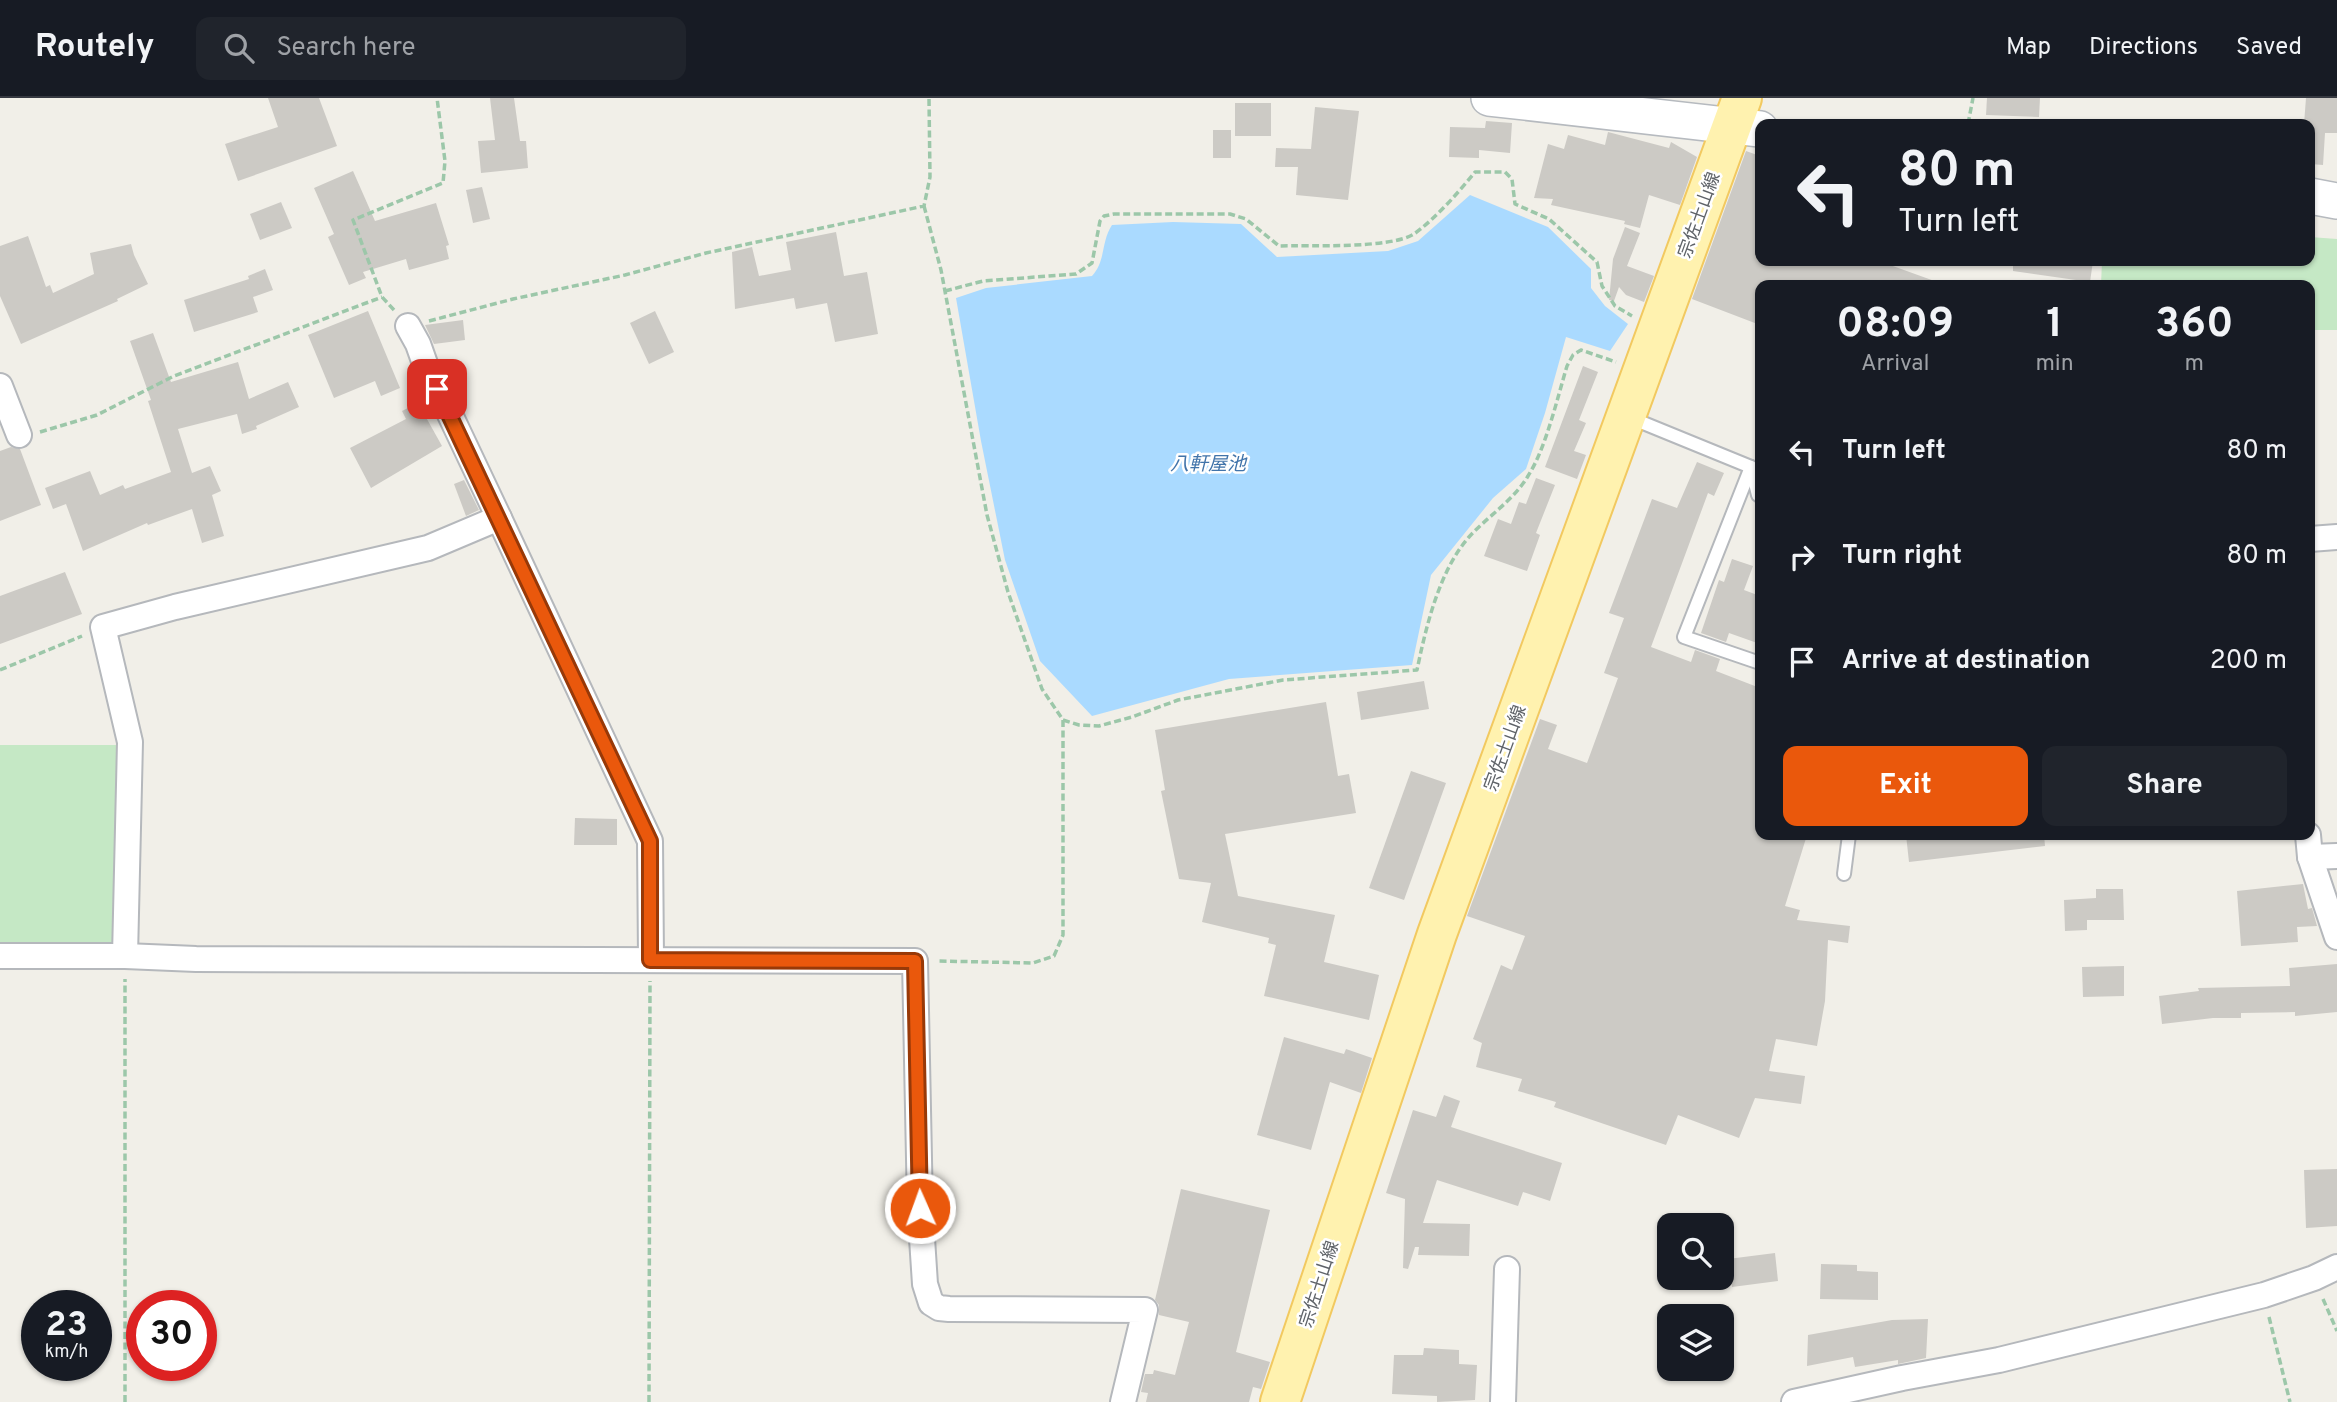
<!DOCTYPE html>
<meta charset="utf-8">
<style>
:root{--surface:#171b24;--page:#20242c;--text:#f1f3f6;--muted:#9ea1a6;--line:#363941;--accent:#ea580c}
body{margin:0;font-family:Overpass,"Noto Sans JP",sans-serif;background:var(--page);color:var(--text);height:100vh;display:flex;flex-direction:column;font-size:26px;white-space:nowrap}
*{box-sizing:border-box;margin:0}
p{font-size:23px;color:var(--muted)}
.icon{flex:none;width:38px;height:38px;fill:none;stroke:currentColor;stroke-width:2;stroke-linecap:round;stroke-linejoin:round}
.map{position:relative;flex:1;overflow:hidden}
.drawer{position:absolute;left:1755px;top:182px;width:560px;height:560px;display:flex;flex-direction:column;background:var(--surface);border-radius:14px;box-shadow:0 2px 5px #0004}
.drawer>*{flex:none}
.guide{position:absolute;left:1755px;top:21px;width:560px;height:147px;border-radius:14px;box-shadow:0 2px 5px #0004;background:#171b24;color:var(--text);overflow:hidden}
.tools{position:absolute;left:1657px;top:1115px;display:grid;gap:14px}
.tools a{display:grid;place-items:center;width:77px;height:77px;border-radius:14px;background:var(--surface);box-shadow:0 2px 5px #0004;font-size:35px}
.speed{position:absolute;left:21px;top:1192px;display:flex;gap:14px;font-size:35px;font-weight:700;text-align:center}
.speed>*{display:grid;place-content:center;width:91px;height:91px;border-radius:50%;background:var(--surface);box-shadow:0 2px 5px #0004;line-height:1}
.speed small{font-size:18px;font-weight:400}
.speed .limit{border:10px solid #d22;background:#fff;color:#111}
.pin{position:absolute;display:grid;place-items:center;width:60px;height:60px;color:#fff;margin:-30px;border-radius:14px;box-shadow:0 4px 10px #0006}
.me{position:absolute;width:77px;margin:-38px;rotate:358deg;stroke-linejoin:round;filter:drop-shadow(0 0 5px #0008)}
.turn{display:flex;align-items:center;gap:24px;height:147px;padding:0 28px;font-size:32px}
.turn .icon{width:91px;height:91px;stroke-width:2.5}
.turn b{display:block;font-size:49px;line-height:60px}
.eta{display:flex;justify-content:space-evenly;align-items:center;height:119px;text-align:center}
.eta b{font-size:42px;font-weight:700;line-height:49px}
.action{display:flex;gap:14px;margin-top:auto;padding:14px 28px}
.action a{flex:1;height:80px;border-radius:14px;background:var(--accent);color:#fff;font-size:28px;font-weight:700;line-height:80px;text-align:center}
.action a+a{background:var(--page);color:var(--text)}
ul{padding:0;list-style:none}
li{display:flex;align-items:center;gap:21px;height:105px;padding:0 28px}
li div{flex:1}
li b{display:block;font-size:26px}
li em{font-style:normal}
header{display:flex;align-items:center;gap:42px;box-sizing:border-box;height:98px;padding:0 35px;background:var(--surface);border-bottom:2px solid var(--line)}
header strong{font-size:33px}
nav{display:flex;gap:38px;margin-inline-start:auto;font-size:24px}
.search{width:490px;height:63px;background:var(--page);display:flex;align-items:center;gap:18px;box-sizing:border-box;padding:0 24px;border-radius:14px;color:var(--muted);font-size:26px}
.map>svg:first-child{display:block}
.green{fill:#c5e8c5}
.water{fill:#aadaff}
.building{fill:#cccac5}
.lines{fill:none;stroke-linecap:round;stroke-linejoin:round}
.lane-casing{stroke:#b5b8bc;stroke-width:16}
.street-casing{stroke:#b5b8bc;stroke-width:28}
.secondary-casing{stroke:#b6babf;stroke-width:38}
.primary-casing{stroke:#f2c960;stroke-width:42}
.path{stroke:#9cc7a9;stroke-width:3.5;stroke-dasharray:7 3.5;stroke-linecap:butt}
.lane{stroke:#fff;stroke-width:12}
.street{stroke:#fff;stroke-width:24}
.secondary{stroke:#fff;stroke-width:35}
.primary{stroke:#fff2af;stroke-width:38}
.route-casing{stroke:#983908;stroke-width:18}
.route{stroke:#ea580c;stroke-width:12}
.labels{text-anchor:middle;stroke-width:5;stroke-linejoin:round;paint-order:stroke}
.street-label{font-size:18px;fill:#5f6368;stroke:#fff}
.water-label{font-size:19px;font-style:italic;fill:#4174aa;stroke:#fff}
</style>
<header>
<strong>Routely</strong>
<div class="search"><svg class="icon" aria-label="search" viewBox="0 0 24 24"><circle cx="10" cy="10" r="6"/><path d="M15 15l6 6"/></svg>Search here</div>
<nav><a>Map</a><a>Directions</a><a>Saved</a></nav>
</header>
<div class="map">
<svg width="2337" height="1304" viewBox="0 0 2337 1304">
<rect width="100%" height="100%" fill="#f1efe8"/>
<g class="green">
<polygon points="2310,139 2337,141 2337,232 2310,232 2310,187 2101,187 2102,163 2310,163"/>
<polygon points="0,647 121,647 119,841 109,851 0,849"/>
</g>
<path class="water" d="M1470,97L1548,129L1591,171V190L1605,208L1628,226L1610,253L1566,239L1545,315L1526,371L1493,400L1431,477L1412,567L1229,581L1092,618L1040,563L1005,462L981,343L956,200L986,190L1092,178C1106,163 1101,143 1112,127L1173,124L1241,126L1277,159L1388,153L1418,143Z"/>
<g class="building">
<polygon points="268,0 319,0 337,48 238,83 225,46 278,29"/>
<polygon points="490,0 514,0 520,43 526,43 528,70 481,75 478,43 495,42"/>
<polygon points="1987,0 2040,0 2039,19 1986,17"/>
<polygon points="2306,0 2337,0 2337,35 2325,35 2323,67 2310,66 2310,26 2304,26"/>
<rect x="1235" y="5" width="36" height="33"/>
<polygon points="1315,9 1359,13 1348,102 1296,97 1298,69 1275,69 1276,50 1311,51"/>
<polygon points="1486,23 1512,25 1510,55 1479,52 1479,60 1449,59 1450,29 1485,30"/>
<rect x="1213" y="32" width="18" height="28"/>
<polygon points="1608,34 1669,50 1671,44 1697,59 1680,107 1649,97 1640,130 1624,126 1625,123 1551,107 1553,101 1534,100 1548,46 1564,51 1568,37 1605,47"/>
<polygon points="1746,53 1760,58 1760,163 1879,163 1940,185 1940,187 1760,187 1760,227 1692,201"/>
<polygon points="353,73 375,123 436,105 449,147 446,148 449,161 409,172 406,161 363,174 366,180 349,187 328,139 334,136 314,90"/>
<polygon points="482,89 490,121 473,125 466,92"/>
<polygon points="281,104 292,130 260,142 250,116"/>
<polygon points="1625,129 1640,135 1627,168 1654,178 1644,204 1626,197 1619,189 1614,203 1609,202 1613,161"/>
<polygon points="836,134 844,178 867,174 878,236 835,244 827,205 796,211 794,200 735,211 732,154 752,149 759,178 791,172 786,144"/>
<polygon points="28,138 46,189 50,187 53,195 94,176 90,155 131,146 134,157 148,186 117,201 118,203 21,246 0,198 0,148"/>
<polygon points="2013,163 2093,163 2090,184 2013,173"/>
<polygon points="265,171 273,192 253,199 258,214 194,234 184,202 249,181 248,178"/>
<polygon points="368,213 400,290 381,298 375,283 334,300 308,237"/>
<polygon points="655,213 674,254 649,266 630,225"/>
<polygon points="463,222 465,242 434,246 425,227"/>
<polygon points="153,235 171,284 238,264 249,301 288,284 299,309 256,328 257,331 242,336 237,316 178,331 192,375 210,368 221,393 212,397 224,438 202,445 192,411 148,427 147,425 83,453 66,406 53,411 45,390 90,373 100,397 123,387 125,391 171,374 148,303 151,302 130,243"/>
<polygon points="1583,268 1598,274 1579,322 1586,325 1574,353 1586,357 1577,381 1545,369"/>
<polygon points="418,305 442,348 371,390 350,350 406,321 402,313"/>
<polygon points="11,349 20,351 41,407 0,423 0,353"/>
<polygon points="1697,364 1724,375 1714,398 1708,395 1651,549 1691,564 1695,552 1720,561 1716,573 1760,590 1760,737 1807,737 1785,808 1800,812 1797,822 1850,828 1848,845 1828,842 1825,903 1817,948 1776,941 1769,973 1805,978 1801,1006 1755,1000 1739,1040 1678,1017 1666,1047 1554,1009 1556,1004 1518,993 1522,981 1476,969 1482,945 1473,941 1501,867 1512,872 1525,838 1467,818 1540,621 1557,627 1548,651 1587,665 1618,580 1604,575 1624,520 1609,515 1652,401 1677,410"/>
<polygon points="1536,380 1555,387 1536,435 1540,437 1527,473 1484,458 1498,421 1511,426 1519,404 1526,406"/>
<polygon points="464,382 479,412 466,418 454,386"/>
<polygon points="1732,461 1753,468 1744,492 1760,498 1760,546 1729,535 1726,544 1701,535 1719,482 1724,484"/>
<polygon points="65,474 82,516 0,546 0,498"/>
<polygon points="1424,583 1429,611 1361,622 1357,594"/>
<polygon points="1326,604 1338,678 1349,676 1356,715 1225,736 1238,798 1335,817 1324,864 1379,877 1369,922 1264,898 1276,847 1268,845 1269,840 1202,824 1211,785 1179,781 1161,693 1165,692 1155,632"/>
<polygon points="1411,673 1446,685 1404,802 1369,790"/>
<polygon points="575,720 617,721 617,747 574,747"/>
<polygon points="1906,737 2044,737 2045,748 1909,764"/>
<polygon points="2303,786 2308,811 2312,810 2317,828 2297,829 2298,844 2241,848 2237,793"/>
<polygon points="2096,791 2123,791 2124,822 2087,822 2087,832 2065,833 2064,802 2096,800"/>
<polygon points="2337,866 2337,914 2295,918 2295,914 2241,915 2241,920 2213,920 2162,926 2159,898 2199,893 2198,890 2290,888 2289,870"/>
<polygon points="2124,868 2124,898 2083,899 2082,869"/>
<polygon points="1284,939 1344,956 1346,951 1372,960 1361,995 1330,984 1311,1052 1257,1037"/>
<polygon points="1444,997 1460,1003 1451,1029 1562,1065 1550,1103 1523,1094 1518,1108 1437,1082 1423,1125 1470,1126 1469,1158 1418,1157 1419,1149 1415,1149 1408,1171 1403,1170 1405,1101 1386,1095 1413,1012 1436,1019"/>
<polygon points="2337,1071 2337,1128 2306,1130 2304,1072"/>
<polygon points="1181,1091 1270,1112 1236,1254 1270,1264 1261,1291 1253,1289 1249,1304 1146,1304 1148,1295 1141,1294 1145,1276 1153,1276 1154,1272 1175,1277 1189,1224 1159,1217 1159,1207 1155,1202"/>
<polygon points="1775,1155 1778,1183 1732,1189 1728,1161"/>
<polygon points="1821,1166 1857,1167 1857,1173 1878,1174 1878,1202 1820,1201"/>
<polygon points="1928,1221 1926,1260 1898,1266 1898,1262 1855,1269 1853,1259 1807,1268 1808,1237 1892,1222"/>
<polygon points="1424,1250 1459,1252 1459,1266 1477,1267 1475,1302 1437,1304 1437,1298 1392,1296 1394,1257 1423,1257"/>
</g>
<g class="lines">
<g class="lane-casing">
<g id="lane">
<polyline points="1631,320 1751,369 1758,397 1760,398"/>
<polyline points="1751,369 1684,539 1760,565"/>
<polyline points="1844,776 1849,737"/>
</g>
</g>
<g class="street-casing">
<g id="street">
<polyline points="408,228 418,246 429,277 445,306 499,420"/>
<polyline points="0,288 19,337"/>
<polyline points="2310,441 2337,439"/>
<polyline points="2308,737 2310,759 2337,839"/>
<polyline points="2310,759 2337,758"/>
<polyline points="0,858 125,858 196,861 915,863 920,1110 925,1186 931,1205 939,1210 949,1211 1145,1212 1123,1304"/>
<polyline points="125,858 130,644 103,529 175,509 428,450 499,420 650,743 651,861"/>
<polyline points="1503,1304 1507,1171"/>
<polyline points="1794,1304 1902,1280 1999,1262 2264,1197 2314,1180 2337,1169"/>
</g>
</g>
<g class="secondary-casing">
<g id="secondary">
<polyline points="1489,0 1760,31"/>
<polyline points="2310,98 2337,103"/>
</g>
</g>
<g class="primary-casing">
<polyline id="primary" points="1280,1304 1437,836 1742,0"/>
</g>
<g class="path">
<polyline points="1968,26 1973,0"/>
<polyline points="924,108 941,172 987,417 1008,494 1042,591 1063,622 1063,837 1054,858 1033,865 938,863"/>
<path d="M945,193L983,183L1076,176L1092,165L1100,123L1104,118L1114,116H1230L1246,121L1279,148C1310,147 1390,151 1414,136C1435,121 1459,94 1475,74H1505L1512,81L1515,106L1549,121L1597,164L1602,188L1615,208L1632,218"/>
<polyline points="394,212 382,199 353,122 443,85 445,63 437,0"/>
<polyline points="429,223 513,201 625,177 706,155 924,108 930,79 929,0"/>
<polyline points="40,334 97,317 174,278 382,199"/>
<polyline points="0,572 82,538"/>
<path d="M1063,622L1079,627L1099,628L1132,619L1178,602L1283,582L1417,572C1426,529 1439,473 1469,439C1488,418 1513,403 1528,378C1546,350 1557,301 1567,268L1573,257L1581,252L1616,264"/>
<polyline points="2323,1201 2337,1233"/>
<polyline points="2269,1219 2290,1304"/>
<polyline points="125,1304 125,881"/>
<polyline points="649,1304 650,883"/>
</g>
<use href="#lane" class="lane"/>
<use href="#street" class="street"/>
<use href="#secondary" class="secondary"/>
<use href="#primary" class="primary"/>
</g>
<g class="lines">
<g class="route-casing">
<polyline id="route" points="437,291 650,743 650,862 915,863 920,1110"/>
</g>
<use href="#route" class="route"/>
</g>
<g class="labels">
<g class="street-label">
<text transform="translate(1699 117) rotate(-70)" y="6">宗佐土山線</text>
<text transform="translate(1505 650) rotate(-70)" y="6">宗佐土山線</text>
<text transform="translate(1319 1186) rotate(-72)" y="6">宗佐土山線</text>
</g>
<g class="water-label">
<text x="1208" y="372">八軒屋池</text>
</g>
</g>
</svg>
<div class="tools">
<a><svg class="icon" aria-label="search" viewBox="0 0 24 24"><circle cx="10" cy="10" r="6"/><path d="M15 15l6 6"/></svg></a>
<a><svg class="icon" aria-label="layers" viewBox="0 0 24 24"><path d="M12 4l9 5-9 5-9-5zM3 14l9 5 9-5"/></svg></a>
</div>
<div class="speed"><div>23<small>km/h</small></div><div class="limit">30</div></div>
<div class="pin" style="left:437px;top:291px;background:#d93025"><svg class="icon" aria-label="arrive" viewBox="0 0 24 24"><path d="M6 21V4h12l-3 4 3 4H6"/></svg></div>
<svg class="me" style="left:920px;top:1110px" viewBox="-20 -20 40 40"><circle r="17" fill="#ea580c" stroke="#fff" stroke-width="3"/><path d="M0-11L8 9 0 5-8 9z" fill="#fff"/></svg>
<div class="guide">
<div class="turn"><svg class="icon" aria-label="left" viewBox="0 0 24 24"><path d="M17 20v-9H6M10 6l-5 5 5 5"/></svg><div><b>80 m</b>Turn left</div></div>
</div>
<section class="drawer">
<div class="eta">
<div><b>08:09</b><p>Arrival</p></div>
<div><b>1</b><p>min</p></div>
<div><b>360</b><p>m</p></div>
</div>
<ul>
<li><svg class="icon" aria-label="left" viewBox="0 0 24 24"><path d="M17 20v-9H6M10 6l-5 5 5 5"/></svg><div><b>Turn left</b></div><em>80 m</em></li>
<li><svg class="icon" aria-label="right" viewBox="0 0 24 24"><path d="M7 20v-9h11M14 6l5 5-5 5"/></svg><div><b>Turn right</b></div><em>80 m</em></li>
<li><svg class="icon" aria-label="arrive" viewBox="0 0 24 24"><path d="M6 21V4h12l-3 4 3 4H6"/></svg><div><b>Arrive at destination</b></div><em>200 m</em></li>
</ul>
<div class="action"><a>Exit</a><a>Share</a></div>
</section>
</div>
